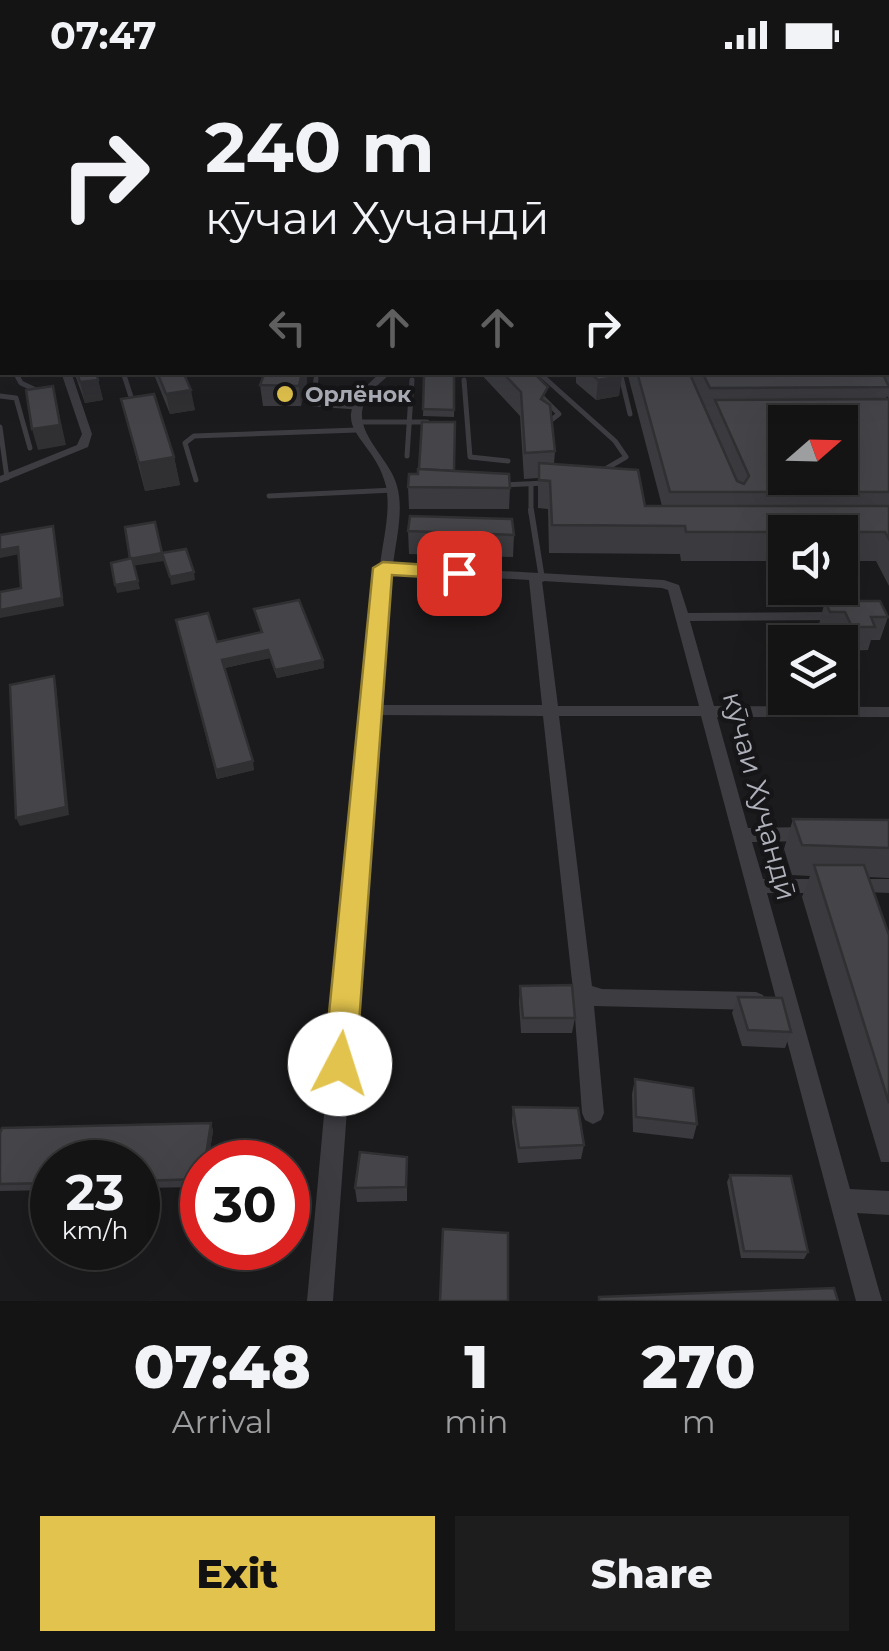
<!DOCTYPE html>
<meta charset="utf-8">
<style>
:root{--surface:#141415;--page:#1d1d1e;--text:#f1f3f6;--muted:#9d9ea0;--line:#333334;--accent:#e2c34d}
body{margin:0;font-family:Montserrat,sans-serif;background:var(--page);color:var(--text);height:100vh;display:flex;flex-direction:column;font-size:38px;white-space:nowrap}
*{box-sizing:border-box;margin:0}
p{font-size:32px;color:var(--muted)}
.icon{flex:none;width:55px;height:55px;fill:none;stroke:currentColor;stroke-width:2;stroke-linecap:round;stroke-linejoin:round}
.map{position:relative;height:1231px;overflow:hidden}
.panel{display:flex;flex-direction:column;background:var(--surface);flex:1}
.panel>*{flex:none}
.hud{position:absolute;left:0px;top:0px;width:890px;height:305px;box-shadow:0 10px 40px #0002,0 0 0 2px var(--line);background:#141415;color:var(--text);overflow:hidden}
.needle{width:65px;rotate:70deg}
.tools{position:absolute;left:768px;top:335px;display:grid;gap:20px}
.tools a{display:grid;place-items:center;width:90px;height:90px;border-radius:0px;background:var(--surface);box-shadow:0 10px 40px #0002,0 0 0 2px var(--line);font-size:50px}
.speed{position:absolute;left:30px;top:1070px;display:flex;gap:20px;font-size:50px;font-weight:700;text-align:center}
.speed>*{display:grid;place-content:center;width:130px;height:130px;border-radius:50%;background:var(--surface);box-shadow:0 10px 40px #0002,0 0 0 2px var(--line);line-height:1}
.speed small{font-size:25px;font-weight:400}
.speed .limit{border:15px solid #d22;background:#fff;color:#111}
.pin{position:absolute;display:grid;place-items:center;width:85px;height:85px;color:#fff;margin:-42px;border-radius:20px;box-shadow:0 5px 15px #0006}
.me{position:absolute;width:110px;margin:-55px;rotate:5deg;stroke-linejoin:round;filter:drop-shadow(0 0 8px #0008)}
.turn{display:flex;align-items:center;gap:35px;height:210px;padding:0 40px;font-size:45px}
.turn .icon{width:130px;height:130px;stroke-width:2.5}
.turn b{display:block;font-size:70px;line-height:85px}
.lanes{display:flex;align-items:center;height:95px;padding:0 40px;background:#0003;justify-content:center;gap:50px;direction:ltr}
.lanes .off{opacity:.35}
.eta{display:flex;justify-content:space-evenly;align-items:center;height:170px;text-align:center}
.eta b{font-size:60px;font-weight:800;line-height:70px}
.cta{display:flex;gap:20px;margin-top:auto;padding:20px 40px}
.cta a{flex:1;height:115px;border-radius:0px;background:var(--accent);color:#111;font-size:40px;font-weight:800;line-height:115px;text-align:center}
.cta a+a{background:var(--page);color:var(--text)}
.status{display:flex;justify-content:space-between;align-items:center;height:70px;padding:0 50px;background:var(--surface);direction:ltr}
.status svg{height:28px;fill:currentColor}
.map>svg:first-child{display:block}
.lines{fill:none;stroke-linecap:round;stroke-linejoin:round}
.lane-far1{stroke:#3c3c41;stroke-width:5}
.lane{stroke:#3c3c41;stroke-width:6}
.street{fill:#3c3c41;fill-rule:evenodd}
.wall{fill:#3b3b3f}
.shaded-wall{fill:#303033}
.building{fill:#454549;stroke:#303033;stroke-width:2.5;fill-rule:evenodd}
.route{fill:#e2c34d;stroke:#937f32;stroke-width:2.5}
.poi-dot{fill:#e2c34d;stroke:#161517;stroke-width:4}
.labels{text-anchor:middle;stroke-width:9;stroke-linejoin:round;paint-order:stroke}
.far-poi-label{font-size:22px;font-weight:bold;fill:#aeb0ba;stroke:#161517;text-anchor:start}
.street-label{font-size:28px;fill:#aeb0ba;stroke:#161517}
</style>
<div class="status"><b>07:47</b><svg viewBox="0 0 49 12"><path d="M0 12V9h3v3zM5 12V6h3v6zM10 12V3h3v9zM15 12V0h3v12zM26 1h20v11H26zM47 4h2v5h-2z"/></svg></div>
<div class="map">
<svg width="889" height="1231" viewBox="0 0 889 1231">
<rect width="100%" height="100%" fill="#1b1a1c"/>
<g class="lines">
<g class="lane-far1">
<polyline points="15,302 21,313 40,322"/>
<polyline points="123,302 134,336"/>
<polyline points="620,302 630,344"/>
<polyline points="539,303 615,371 626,387 602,401"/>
<polyline points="316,309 313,334 357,337"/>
<polyline points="464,310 470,387 508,391"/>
<polyline points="0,326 16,328 30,378"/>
<polyline points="542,327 559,344 546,354"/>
<polyline points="357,352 427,352"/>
<polyline points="0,357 7,408"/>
<polyline points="407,386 412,310"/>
<polyline points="196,410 185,373 194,366 357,360"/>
<polyline points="504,415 545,413"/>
<polyline points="531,415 531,443"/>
<polyline points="269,426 394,420"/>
</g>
<polyline class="lane" points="531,440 542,509"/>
<g class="street">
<rect x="888" y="184" width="1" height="4"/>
<rect x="0" y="260" width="2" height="6"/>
<polygon points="61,302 71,302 92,364 88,377 0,413 0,406 77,375 82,364"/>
<path d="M381,302H392C384,310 375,316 369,325C345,358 389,385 397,416C404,440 396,470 393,495L664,510L679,515L688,543L837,542L844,546L837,550L690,551L714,636L889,637V647H717L748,758L808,757L814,759L817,764L814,769L808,771L752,772L763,809H822L828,811L831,816L828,821L822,823H767L850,1119L889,1121V1145L857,1143L882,1231H856L701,646H559L592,916L602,919L756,922L763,925L766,931L763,937L756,940L594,936L604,1043L601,1050L593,1054L585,1050L582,1043L573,920L543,646L376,645L333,1231H307L361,640L379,501L376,498L380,495C383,470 391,441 386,416C373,362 317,359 381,302ZM392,502L529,510L542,635H377ZM542,511L662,518L668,520L699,636H558Z"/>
<polygon points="850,809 889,809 889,823 844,821 841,816 844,811"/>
</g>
</g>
<g class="wall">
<polygon points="888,218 889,218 889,329 887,326 886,329 889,329 889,516 876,491 840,491 840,462 785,462 785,491 681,491 680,484 549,483 548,439 538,438 538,408 524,409 520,346 479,302 533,302 547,333 555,381 554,394 645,436 662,436 627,302 888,302"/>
<polygon points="74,302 96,302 103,330 85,333"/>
<polygon points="153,302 183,302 195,340 170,344"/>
<polygon points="265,302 306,302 307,312 301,336 263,336 260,315"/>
<polygon points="576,302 621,302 619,326 596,330 576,313"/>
<polygon points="424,305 454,305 454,347 423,346"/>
<polygon points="121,329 174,387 180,415 145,421"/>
<polygon points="454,401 510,418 509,439 409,439 408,417 418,404"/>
<polygon points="408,461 514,465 513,487 409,484"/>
<polygon points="825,531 888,547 880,570 871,570 868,580 844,581 838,565 823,565 819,554"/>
<polygon points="254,539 323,590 324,598 277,608 270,588 225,598 254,700 217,709 176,550 217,572 261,562"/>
<polygon points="793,749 889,750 889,808 868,807 889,865 889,1092 881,1092 802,827 810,806 792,805 784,779"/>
<polygon points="520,916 575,948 572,963 521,963 519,932"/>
<polygon points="738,927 791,962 785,978 742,976 732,943"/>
<polygon points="635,1009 697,1054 693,1069 633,1062 632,1024"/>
<polygon points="513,1037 584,1075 581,1089 518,1093 512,1052"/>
<polygon points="211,1053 213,1061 208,1092 202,1092 202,1117 138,1118 138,1092 52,1092 52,1120 0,1121 0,1063"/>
<polygon points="407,1087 407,1131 357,1132 355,1118"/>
<polygon points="730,1105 808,1182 804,1189 741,1188 727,1112"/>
</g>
<g class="shaded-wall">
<polygon points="2,208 2,234 0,236 0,209"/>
<polygon points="24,302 42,302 43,305 25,307"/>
<polygon points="302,302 306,302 307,312 301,336 299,316"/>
<polygon points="622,306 619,326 596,330 598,310"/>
<polygon points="98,310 103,330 85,333 80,312"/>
<polygon points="53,316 66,375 38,380 32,359"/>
<polygon points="191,320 195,340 170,344 166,324"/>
<polygon points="174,387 180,415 145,421 139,393"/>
<polygon points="53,456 64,536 0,548 0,540 62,528"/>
<polygon points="18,477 20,484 0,488 0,480"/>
<polygon points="162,483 164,491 132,496 130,489"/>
<polygon points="194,502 195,510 171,515 170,507"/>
<polygon points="138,511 140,519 117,523 115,515"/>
<polygon points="268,580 270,588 224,598 222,590"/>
<polygon points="323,590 324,598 277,608 275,600"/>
<polygon points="54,606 56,614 69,745 20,756 16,748"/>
<polygon points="253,691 254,700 217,709 216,700"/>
<polygon points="211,1053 213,1061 208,1092 205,1092"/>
</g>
<g class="building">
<rect x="888" y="218" width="1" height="33"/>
<polygon points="77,302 96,302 98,310 80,312"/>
<polygon points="157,302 183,302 191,320 166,324"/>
<polygon points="265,302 302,302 299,316 260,315"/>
<polygon points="502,302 533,302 548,317 541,329 550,335 555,381 525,383 521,322"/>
<polygon points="589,302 621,302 622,306 598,310"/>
<path d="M637,302H689L737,411L744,414L749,406L715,330L889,329V422H670ZM785,352H840V408H785Z"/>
<polygon points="702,302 882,302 889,317 710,318"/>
<polygon points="424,305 454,305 454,340 423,339"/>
<polygon points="53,316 60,355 32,359 26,320"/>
<polygon points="154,324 174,387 139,393 121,329"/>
<polygon points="422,352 455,352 454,401 419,399"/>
<polygon points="539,393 638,400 645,436 889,436 889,469 885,462 686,462 685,456 552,455 550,411 539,410"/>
<polygon points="418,399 509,404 510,418 408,417 409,404 418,404"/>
<polygon points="410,446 512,449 514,465 408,461"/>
<polygon points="155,452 162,483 130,489 125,457"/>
<polygon points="53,456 62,528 0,540 0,522 21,518 18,477 0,480 0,465"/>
<polygon points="186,479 194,502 170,507 162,483"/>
<polygon points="132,488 138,511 115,515 111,493"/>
<polygon points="299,530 323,590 275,600 268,580 222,590 253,691 216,700 176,550 208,543 217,572 262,562 254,539"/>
<polygon points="825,531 880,531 888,547 871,547 875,557 852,557 845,542 830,542"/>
<polygon points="54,606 66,737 16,748 10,615"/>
<polygon points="793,749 889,750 889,778 802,775"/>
<polygon points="814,795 864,795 889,865 889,1033"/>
<polygon points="572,915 575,948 523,948 520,916"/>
<polygon points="738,927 782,928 791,962 748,960"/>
<polygon points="635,1009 693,1018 697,1054 636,1047"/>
<polygon points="513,1037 578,1038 584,1075 519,1078"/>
<polygon points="211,1053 205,1092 202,1092 202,1109 138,1111 138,1092 52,1092 52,1113 0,1114 0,1063 2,1058"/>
<polygon points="360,1082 407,1087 406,1117 355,1118"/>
<polygon points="730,1105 791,1106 808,1182 744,1181"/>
<polygon points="443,1159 508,1163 508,1231 440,1231"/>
<polygon points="834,1218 838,1231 599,1231 599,1227"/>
</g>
<linearGradient id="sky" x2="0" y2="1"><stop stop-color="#0f0e0f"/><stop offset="0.48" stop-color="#393e4b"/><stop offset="1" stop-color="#393e4b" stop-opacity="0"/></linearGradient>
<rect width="889" height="330" fill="url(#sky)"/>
<polygon class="route" points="383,492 459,497 469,503 459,509 392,505 356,994 351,1005 340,1009 328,1005 324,994 373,498"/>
<circle class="poi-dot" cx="285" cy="324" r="10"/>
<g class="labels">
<g class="far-poi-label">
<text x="305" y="332">Орлёнок</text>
</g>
<g class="street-label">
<text transform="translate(760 726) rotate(75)" y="10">кӯчаи Хуҷандӣ</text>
</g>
</g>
</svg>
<div class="tools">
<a><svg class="needle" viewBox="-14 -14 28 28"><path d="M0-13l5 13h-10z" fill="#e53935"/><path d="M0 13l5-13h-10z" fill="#9d9ea0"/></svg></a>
<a><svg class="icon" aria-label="sound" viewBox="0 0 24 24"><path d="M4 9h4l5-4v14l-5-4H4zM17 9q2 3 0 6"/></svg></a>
<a><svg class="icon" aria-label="layers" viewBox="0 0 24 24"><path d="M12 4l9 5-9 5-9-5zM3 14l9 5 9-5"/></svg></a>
</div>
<div class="speed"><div>23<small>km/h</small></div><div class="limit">30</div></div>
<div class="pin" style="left:459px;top:503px;background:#d93025"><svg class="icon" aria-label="arrive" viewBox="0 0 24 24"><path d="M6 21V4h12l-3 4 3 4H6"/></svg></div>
<svg class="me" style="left:340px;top:994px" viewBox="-20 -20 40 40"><circle r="19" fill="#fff"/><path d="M0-13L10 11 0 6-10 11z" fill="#e2c34d"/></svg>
<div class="hud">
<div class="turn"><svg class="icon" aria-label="right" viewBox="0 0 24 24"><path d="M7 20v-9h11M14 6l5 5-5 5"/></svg><div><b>240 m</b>кӯчаи Хуҷандӣ</div></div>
<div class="lanes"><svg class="icon off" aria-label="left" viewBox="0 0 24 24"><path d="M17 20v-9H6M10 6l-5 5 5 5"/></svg><svg class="icon off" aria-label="ahead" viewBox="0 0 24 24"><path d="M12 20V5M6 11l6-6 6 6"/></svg><svg class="icon off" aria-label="ahead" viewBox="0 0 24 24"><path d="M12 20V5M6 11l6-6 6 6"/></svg><svg class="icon" aria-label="right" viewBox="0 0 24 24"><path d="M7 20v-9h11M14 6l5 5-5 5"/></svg></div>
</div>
</div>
<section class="panel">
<div class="eta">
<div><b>07:48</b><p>Arrival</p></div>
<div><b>1</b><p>min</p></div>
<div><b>270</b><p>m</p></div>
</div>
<div class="cta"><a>Exit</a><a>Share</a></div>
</section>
